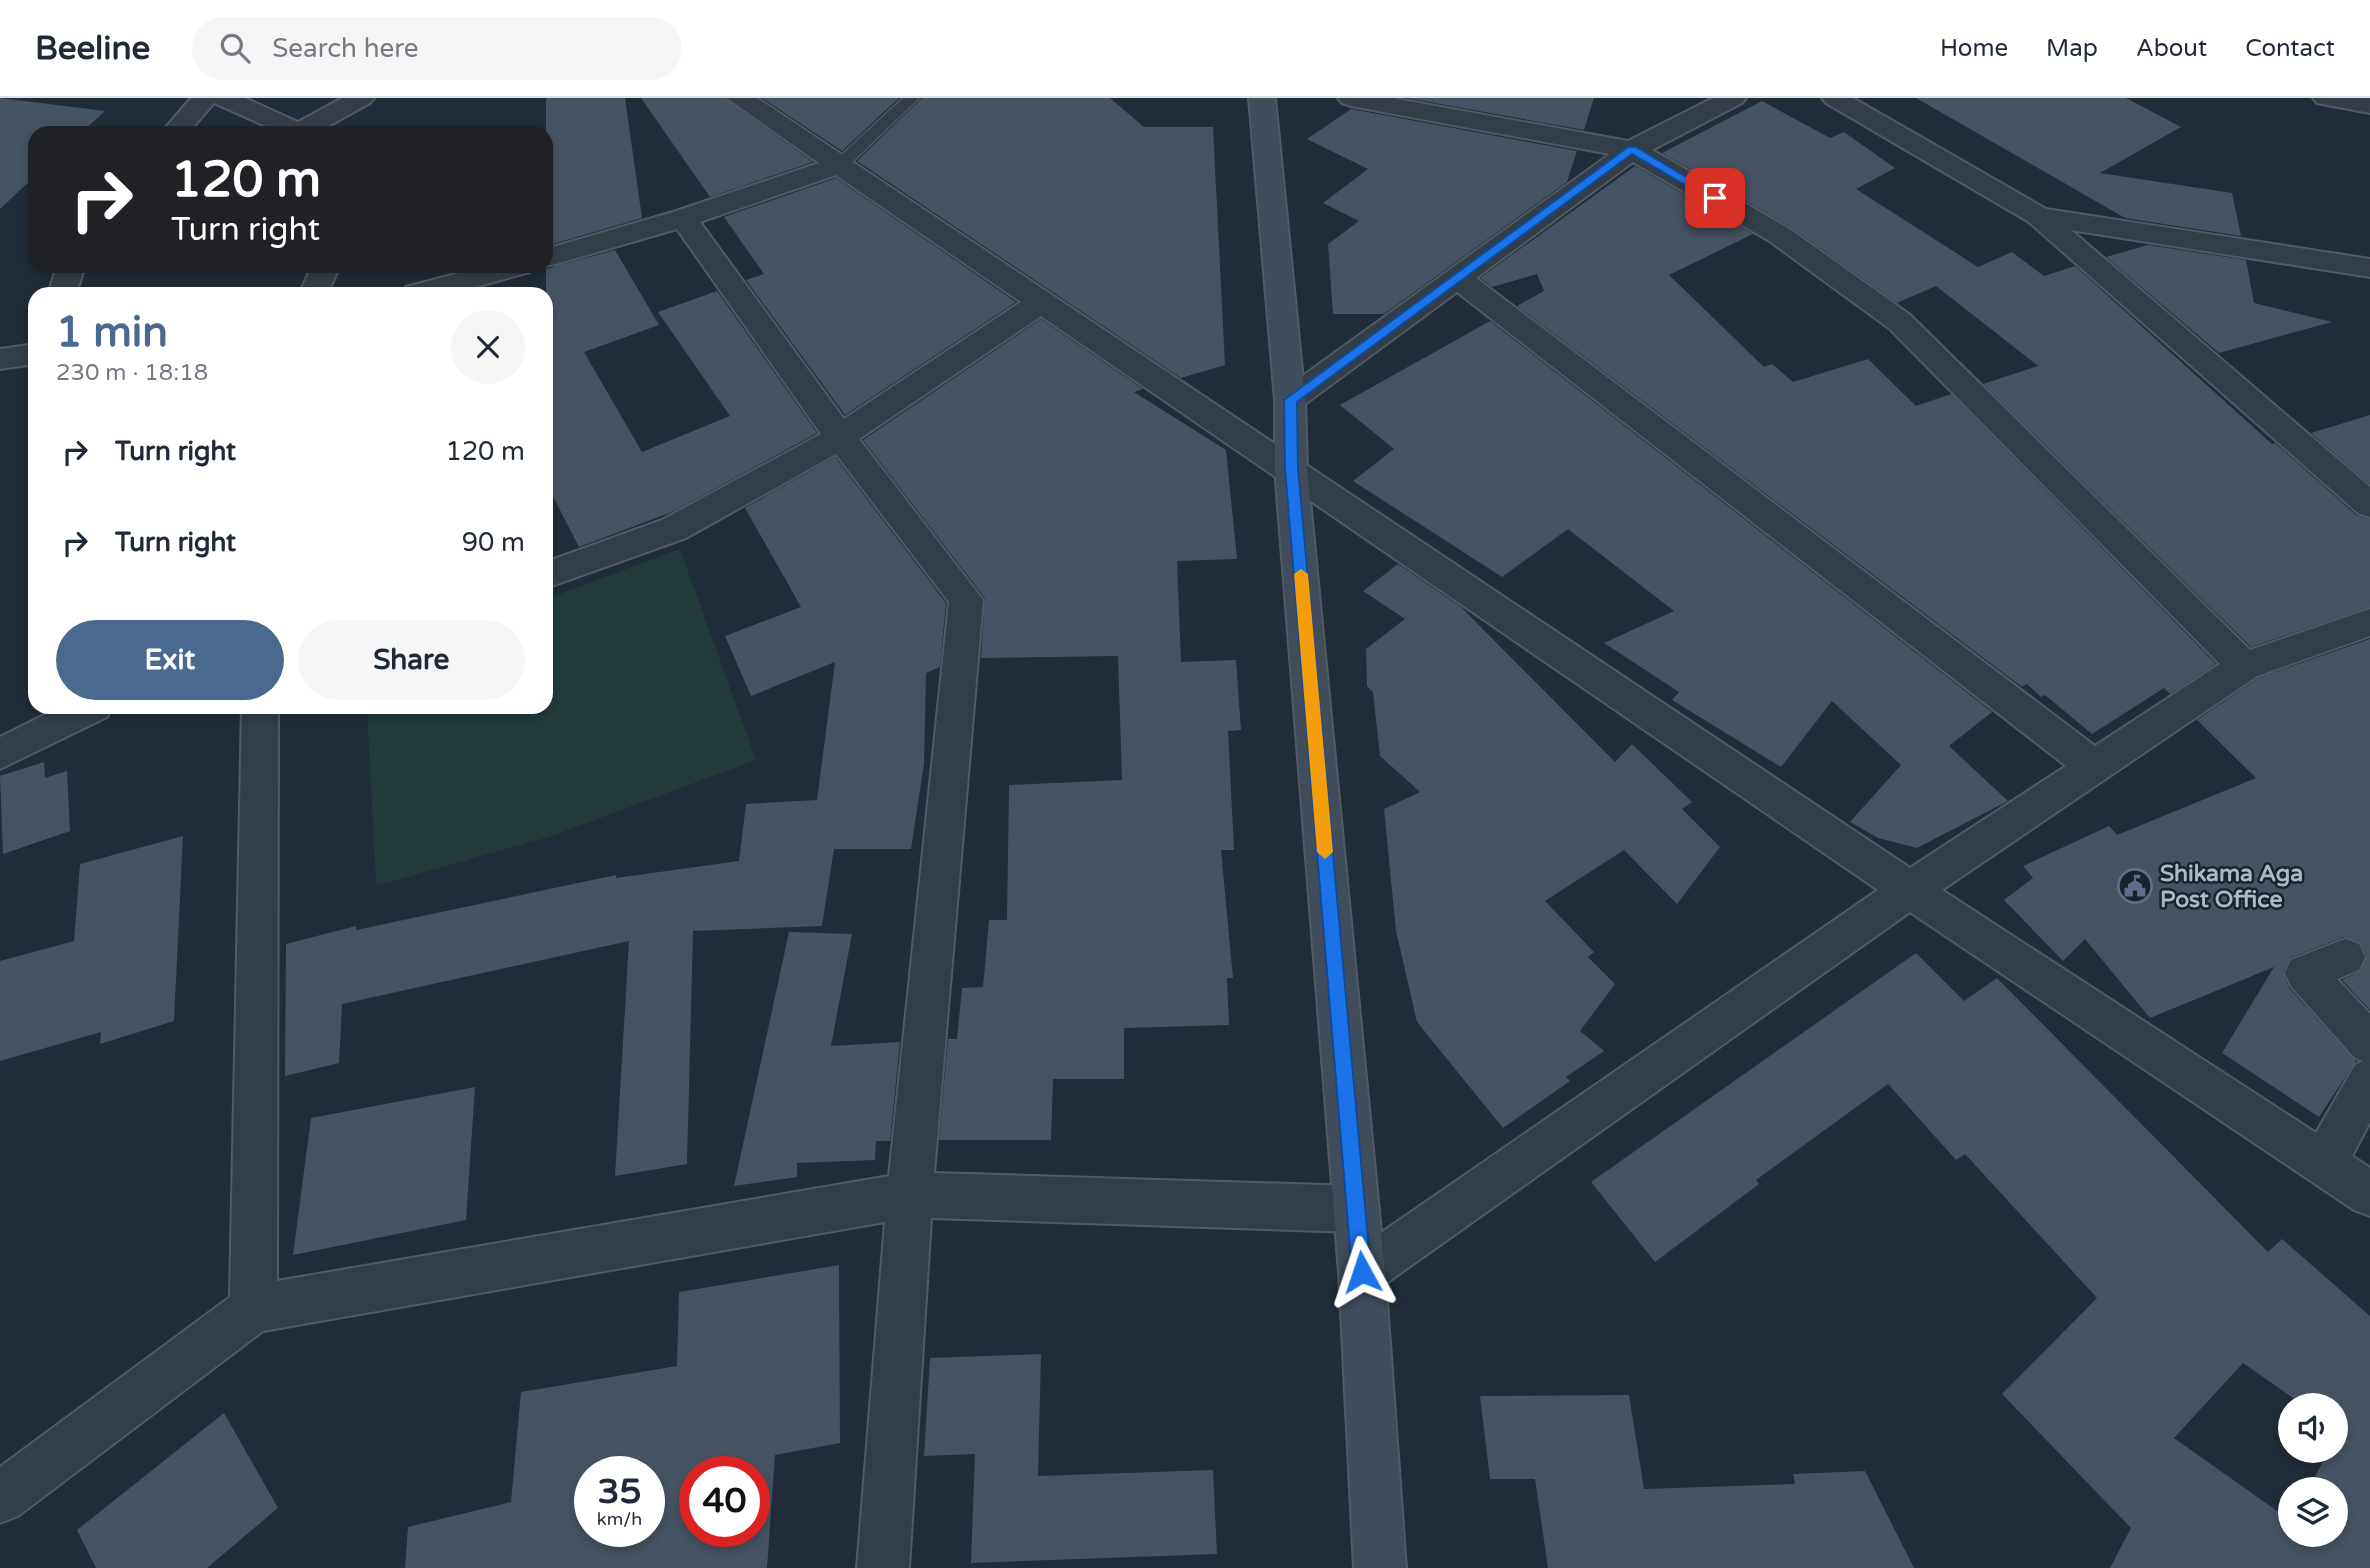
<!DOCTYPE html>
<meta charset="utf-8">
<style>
:root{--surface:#fff;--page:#f6f6f7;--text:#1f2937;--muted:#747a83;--line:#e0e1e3;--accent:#4a698e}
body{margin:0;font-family:"Varela Round",sans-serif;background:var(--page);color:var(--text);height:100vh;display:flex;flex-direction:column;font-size:26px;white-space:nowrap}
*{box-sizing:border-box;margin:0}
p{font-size:23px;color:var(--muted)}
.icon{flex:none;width:38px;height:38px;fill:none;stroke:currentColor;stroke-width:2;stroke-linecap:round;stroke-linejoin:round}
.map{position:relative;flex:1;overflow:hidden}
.panel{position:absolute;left:28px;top:189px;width:525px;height:427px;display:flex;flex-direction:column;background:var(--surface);border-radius:21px;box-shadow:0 4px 10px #0003}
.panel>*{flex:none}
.top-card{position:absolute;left:28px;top:28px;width:525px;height:147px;border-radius:21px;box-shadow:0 4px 10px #0003;background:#202124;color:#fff;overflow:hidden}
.tools{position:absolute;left:2278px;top:1295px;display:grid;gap:14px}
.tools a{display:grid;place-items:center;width:70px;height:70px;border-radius:50%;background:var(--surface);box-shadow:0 4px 10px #0003;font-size:35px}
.speed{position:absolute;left:574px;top:1358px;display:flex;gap:14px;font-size:35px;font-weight:700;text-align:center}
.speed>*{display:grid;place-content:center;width:91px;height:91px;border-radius:50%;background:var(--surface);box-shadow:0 4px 10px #0003;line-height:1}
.speed small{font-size:18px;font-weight:400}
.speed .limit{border:10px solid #d22;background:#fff;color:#111}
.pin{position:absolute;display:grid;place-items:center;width:60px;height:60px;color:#fff;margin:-30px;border-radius:14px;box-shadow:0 4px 10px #0006}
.me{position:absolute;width:77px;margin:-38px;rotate:355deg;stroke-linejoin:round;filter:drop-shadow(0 0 5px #0008)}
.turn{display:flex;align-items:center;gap:24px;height:147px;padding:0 28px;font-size:32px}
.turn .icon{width:91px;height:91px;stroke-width:2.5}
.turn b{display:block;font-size:49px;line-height:60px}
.round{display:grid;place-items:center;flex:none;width:74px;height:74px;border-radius:37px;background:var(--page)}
.head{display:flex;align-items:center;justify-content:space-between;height:119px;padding:0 28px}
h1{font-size:42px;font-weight:700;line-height:52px;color:var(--accent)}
.cta{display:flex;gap:14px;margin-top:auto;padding:14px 28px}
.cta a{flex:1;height:80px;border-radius:42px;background:var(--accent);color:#fff;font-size:28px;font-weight:700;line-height:80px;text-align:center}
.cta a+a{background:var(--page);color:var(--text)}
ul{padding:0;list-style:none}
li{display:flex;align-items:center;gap:21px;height:91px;padding:0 28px}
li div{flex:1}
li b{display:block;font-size:26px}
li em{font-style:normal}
header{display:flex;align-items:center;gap:42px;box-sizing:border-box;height:98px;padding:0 35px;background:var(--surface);border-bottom:2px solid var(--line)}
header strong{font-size:33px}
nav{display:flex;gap:38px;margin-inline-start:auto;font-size:24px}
.search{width:490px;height:63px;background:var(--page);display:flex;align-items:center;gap:18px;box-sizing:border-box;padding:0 24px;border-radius:38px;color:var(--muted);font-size:26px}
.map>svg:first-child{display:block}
.green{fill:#233a3a}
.building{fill:#465362;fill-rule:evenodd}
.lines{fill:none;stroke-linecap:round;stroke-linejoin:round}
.lane-casing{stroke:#515b66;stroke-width:3}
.street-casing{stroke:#515b66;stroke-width:4}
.secondary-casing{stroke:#515b66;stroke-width:4}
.lane{fill:#333e48;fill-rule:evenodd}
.street{fill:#333e48;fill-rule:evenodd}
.secondary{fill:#414d5b;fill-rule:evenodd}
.route{fill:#1a73e8;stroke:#114b97;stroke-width:2}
.slow{fill:#f59e0b}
.labels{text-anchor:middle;stroke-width:5;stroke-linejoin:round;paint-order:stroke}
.poi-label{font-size:23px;font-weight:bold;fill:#aeb8c5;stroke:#19232c;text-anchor:start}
</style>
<header>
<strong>Beeline</strong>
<div class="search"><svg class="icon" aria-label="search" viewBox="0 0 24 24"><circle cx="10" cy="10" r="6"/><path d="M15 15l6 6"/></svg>Search here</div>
<nav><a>Home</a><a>Map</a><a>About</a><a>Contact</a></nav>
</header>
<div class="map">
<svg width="2370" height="1470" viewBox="0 0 2370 1470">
<rect width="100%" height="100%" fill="#202c37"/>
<polygon class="green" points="680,451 756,662 552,738 376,788 367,609 546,609 546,501"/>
<g class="building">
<polygon points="0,0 105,13 81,35 35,35 35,78 0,111"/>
<polygon points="546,0 625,0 642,120 546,148"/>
<polygon points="641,0 724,0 813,64 710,99"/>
<polygon points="762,0 899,0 842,53"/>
<polygon points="922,0 1110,0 1144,29 1213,29 1225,267 1181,280 857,63"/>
<polygon points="1407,0 1594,0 1584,32"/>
<polygon points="1916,0 2126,0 2181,29 2100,75 2232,95 2241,138 2125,120"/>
<polygon points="1762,3 1830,40 1844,34 1895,70 1856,91 1978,169 2012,154 2044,178 2075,168 2272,346 2275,345 2356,417 2370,421 2370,509 2251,549 1983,286 2038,268 1936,188 1897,205 1789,128 1662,55"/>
<polygon points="1351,11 1577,53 1567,84 1384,216 1333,216 1328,146 1359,123 1323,105 1368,71 1307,41"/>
<polygon points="1635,68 1753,136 1669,177 1764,269 1772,266 1793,284 1868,261 1916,308 1951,296 2216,566 2170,596 2164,590 2092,636 2045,597 2041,599 2027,586 2022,589 1517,208 1544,193 1537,176 1492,189 1480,180"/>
<polygon points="836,80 1016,204 845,317 746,182 764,176 724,119"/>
<polygon points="2148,147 2246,162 2254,205 2332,224 2219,255 2106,159"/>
<polygon points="615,152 659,227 584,254 642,354 730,318 658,214 717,193 817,335 672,414 579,449 546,385 546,171"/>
<polygon points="1041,221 1143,291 1134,294 1226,352 1237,461 1177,463 1181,564 1236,562 1241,632 1228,633 1234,752 1221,752 1233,880 1227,880 1229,927 1124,930 1124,981 1053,981 1051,1042 939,1042 948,941 957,941 962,890 983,889 989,822 1007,822 1009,687 1122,682 1118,558 981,560 985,500 863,342"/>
<polygon points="1490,223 1992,614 1949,648 2008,703 1917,750 1878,740 1850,724 1901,667 1832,603 1781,669 1672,602 1679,594 1604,545 1674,513 1568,431 1502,479 1353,383 1394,351 1340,307"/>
<polygon points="2370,317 2370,386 2311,335"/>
<polygon points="835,359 946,505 940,569 926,575 924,666 911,751 834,751 822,828 693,833 687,1066 615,1078 629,843 342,906 339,965 285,978 286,846 356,828 356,832 616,777 616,780 739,763 746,706 817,702 835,564 751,598 725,538 801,509 745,410"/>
<polygon points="1398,466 1461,509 1615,664 1632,646 1692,704 1682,711 1720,749 1677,806 1624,752 1545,803 1594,854 1588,859 1615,886 1580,933 1604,953 1566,979 1570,983 1503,1030 1417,924 1396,833 1384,711 1420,694 1380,658 1373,594 1367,588 1366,551 1405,521 1363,493"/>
<polygon points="2370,541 2370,912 2342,882 2361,873 2367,858 2360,844 2344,839 2290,860 2283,874 2289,890 2356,963 2319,1019 2222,955 2274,869 2150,920 2085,841 2063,863 2004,802 2033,780 2023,768 2109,728 2117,737 2256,680 2197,622 2258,580"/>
<polygon points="44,664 45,680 67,673 70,733 3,756 0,678"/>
<polygon points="183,738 174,923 100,946 101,934 0,963 0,863 74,843 80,766"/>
<polygon points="789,834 852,836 831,948 900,944 890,1043 876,1043 875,1062 797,1065 797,1079 734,1088"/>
<path d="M1916,855L1964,903L1997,880L2268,1154L2282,1141L2370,1218V1470H2110L2131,1430L2002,1296L2097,1200L1965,1056L1956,1062L1888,986L1756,1082L1759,1086L1655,1164L1591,1084ZM2243,1265L2303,1307H2336V1353H2328L2309,1391H2336V1437H2291V1423L2174,1340Z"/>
<polygon points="475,989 466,1122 293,1157 311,1020"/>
<path d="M839,1167L840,1345L775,1357L767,1470H405L408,1429L511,1404L521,1294L677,1268L679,1194ZM590,1374H649V1433H590ZM695,1374H754V1433H695Z"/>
<polygon points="1041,1256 1038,1378 1213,1372 1217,1456 971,1465 975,1356 924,1358 930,1260"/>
<polygon points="1629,1297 1644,1391 1795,1386 1793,1376 1865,1373 1914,1470 1548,1470 1535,1381 1490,1381 1480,1298"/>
<polygon points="224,1315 278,1410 207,1470 96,1470 77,1432"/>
</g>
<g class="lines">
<g class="lane-casing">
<polygon id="lane" points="903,0 919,0 846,70 834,70 834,64"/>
</g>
<g class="street-casing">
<g id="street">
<polygon points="191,0 245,0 298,24 342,0 374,0 370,5 316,35 281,35 214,5 188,35 161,35"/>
<path d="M727,0H757L1910,770L2066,668L1457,194L1301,309L1290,313L1279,309L1275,302L1279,295L1610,56L1351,8L1342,5L1338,0H1392L1628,43L1713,0H1746L1742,5L1652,52L1788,130L1910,217L2250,552L2370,511V538L2257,578L1942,792L2316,1035L2355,967L2363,963L2355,960L2291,888L2285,875L2291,862L2345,841L2359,846L2365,859L2359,872L2337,881L2370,916V1024L2352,1058L2370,1070V1118L2354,1112L1910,814L1378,1191L1362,1198L1346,1191L1339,1175L1346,1159L1878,792L1041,218L859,341L983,502L934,1075L1356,1088L1372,1095L1379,1111L1372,1127L1356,1134L931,1120L909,1470H857L885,1124L263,1233L18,1418L0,1425V1369L230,1199L242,609H278L277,1183L889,1078L949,504L836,356L686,440L546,490V464L662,422L821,336L677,131L556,166L543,168H546V151L673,114L819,65ZM1633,64L1768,142L1890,231L2220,566L2095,648L1476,180ZM836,77L1021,204L844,321L700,124Z"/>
<polygon points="1822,0 1853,0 2046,111 2370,161 2370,179 2071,132 2370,389 2370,419 2358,415 2029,124 1826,5"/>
<polygon points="2313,0 2370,0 2370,15 2317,5"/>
<polygon points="57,168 85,168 76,196 48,196"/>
<polygon points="312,168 340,168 327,196 299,196"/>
<polygon points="486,168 534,168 530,174 450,196 402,196 406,189"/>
<polygon points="35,246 35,266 0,271 0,251"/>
<polygon points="60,609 112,609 107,619 0,671 0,639"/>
</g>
</g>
<g class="secondary-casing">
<polygon id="secondary" points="1249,0 1275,0 1305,302 1307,371 1385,1175 1406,1470 1354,1470 1339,1175 1275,371 1275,302"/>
</g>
<use href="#lane" class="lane"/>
<use href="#street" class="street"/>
<use href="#secondary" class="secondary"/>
</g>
<polygon class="route" points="1628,49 1636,49 1721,100 1711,102 1632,56 1297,304 1298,371 1371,1174 1368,1181 1362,1184 1355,1181 1352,1174 1285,371 1284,302"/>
<polygon class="slow" points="1301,471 1308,476 1333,754 1325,761 1317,754 1294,476"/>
<defs>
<g id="civic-ring" transform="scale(1.75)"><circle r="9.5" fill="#19232c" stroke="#5c6f8a" stroke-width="1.5"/><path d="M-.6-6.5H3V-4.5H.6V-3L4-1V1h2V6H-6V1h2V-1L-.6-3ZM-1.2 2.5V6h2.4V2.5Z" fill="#5c6f8a"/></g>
</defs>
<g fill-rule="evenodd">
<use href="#civic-ring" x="2135" y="788"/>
</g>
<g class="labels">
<g class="poi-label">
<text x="2160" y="783">Shikama Aga<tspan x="2160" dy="26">Post Office</tspan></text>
</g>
</g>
</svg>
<div class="tools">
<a><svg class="icon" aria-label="sound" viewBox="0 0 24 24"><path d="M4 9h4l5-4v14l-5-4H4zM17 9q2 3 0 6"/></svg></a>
<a><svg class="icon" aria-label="layers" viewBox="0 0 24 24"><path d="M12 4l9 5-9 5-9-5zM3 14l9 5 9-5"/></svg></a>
</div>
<div class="speed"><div>35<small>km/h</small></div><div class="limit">40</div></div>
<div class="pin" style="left:1715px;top:100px;background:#d93025"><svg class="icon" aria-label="arrive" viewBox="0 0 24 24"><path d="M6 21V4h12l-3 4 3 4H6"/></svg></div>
<svg class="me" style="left:1362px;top:1174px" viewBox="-20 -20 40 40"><path d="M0-17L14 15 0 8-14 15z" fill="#1a73e8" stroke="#fff" stroke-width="4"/></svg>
<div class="top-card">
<div class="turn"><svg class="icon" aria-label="right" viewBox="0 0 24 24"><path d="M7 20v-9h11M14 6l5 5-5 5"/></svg><div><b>120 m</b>Turn right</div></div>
</div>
<section class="panel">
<div class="head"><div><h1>1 min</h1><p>230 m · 18:18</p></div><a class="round"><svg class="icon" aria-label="close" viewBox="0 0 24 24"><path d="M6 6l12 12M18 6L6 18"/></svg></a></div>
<ul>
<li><svg class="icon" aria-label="right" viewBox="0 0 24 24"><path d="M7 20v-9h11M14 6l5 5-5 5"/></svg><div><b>Turn right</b></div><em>120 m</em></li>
<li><svg class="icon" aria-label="right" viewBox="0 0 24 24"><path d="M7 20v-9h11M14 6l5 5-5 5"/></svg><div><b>Turn right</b></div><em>90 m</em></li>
</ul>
<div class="cta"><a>Exit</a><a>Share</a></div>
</section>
</div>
